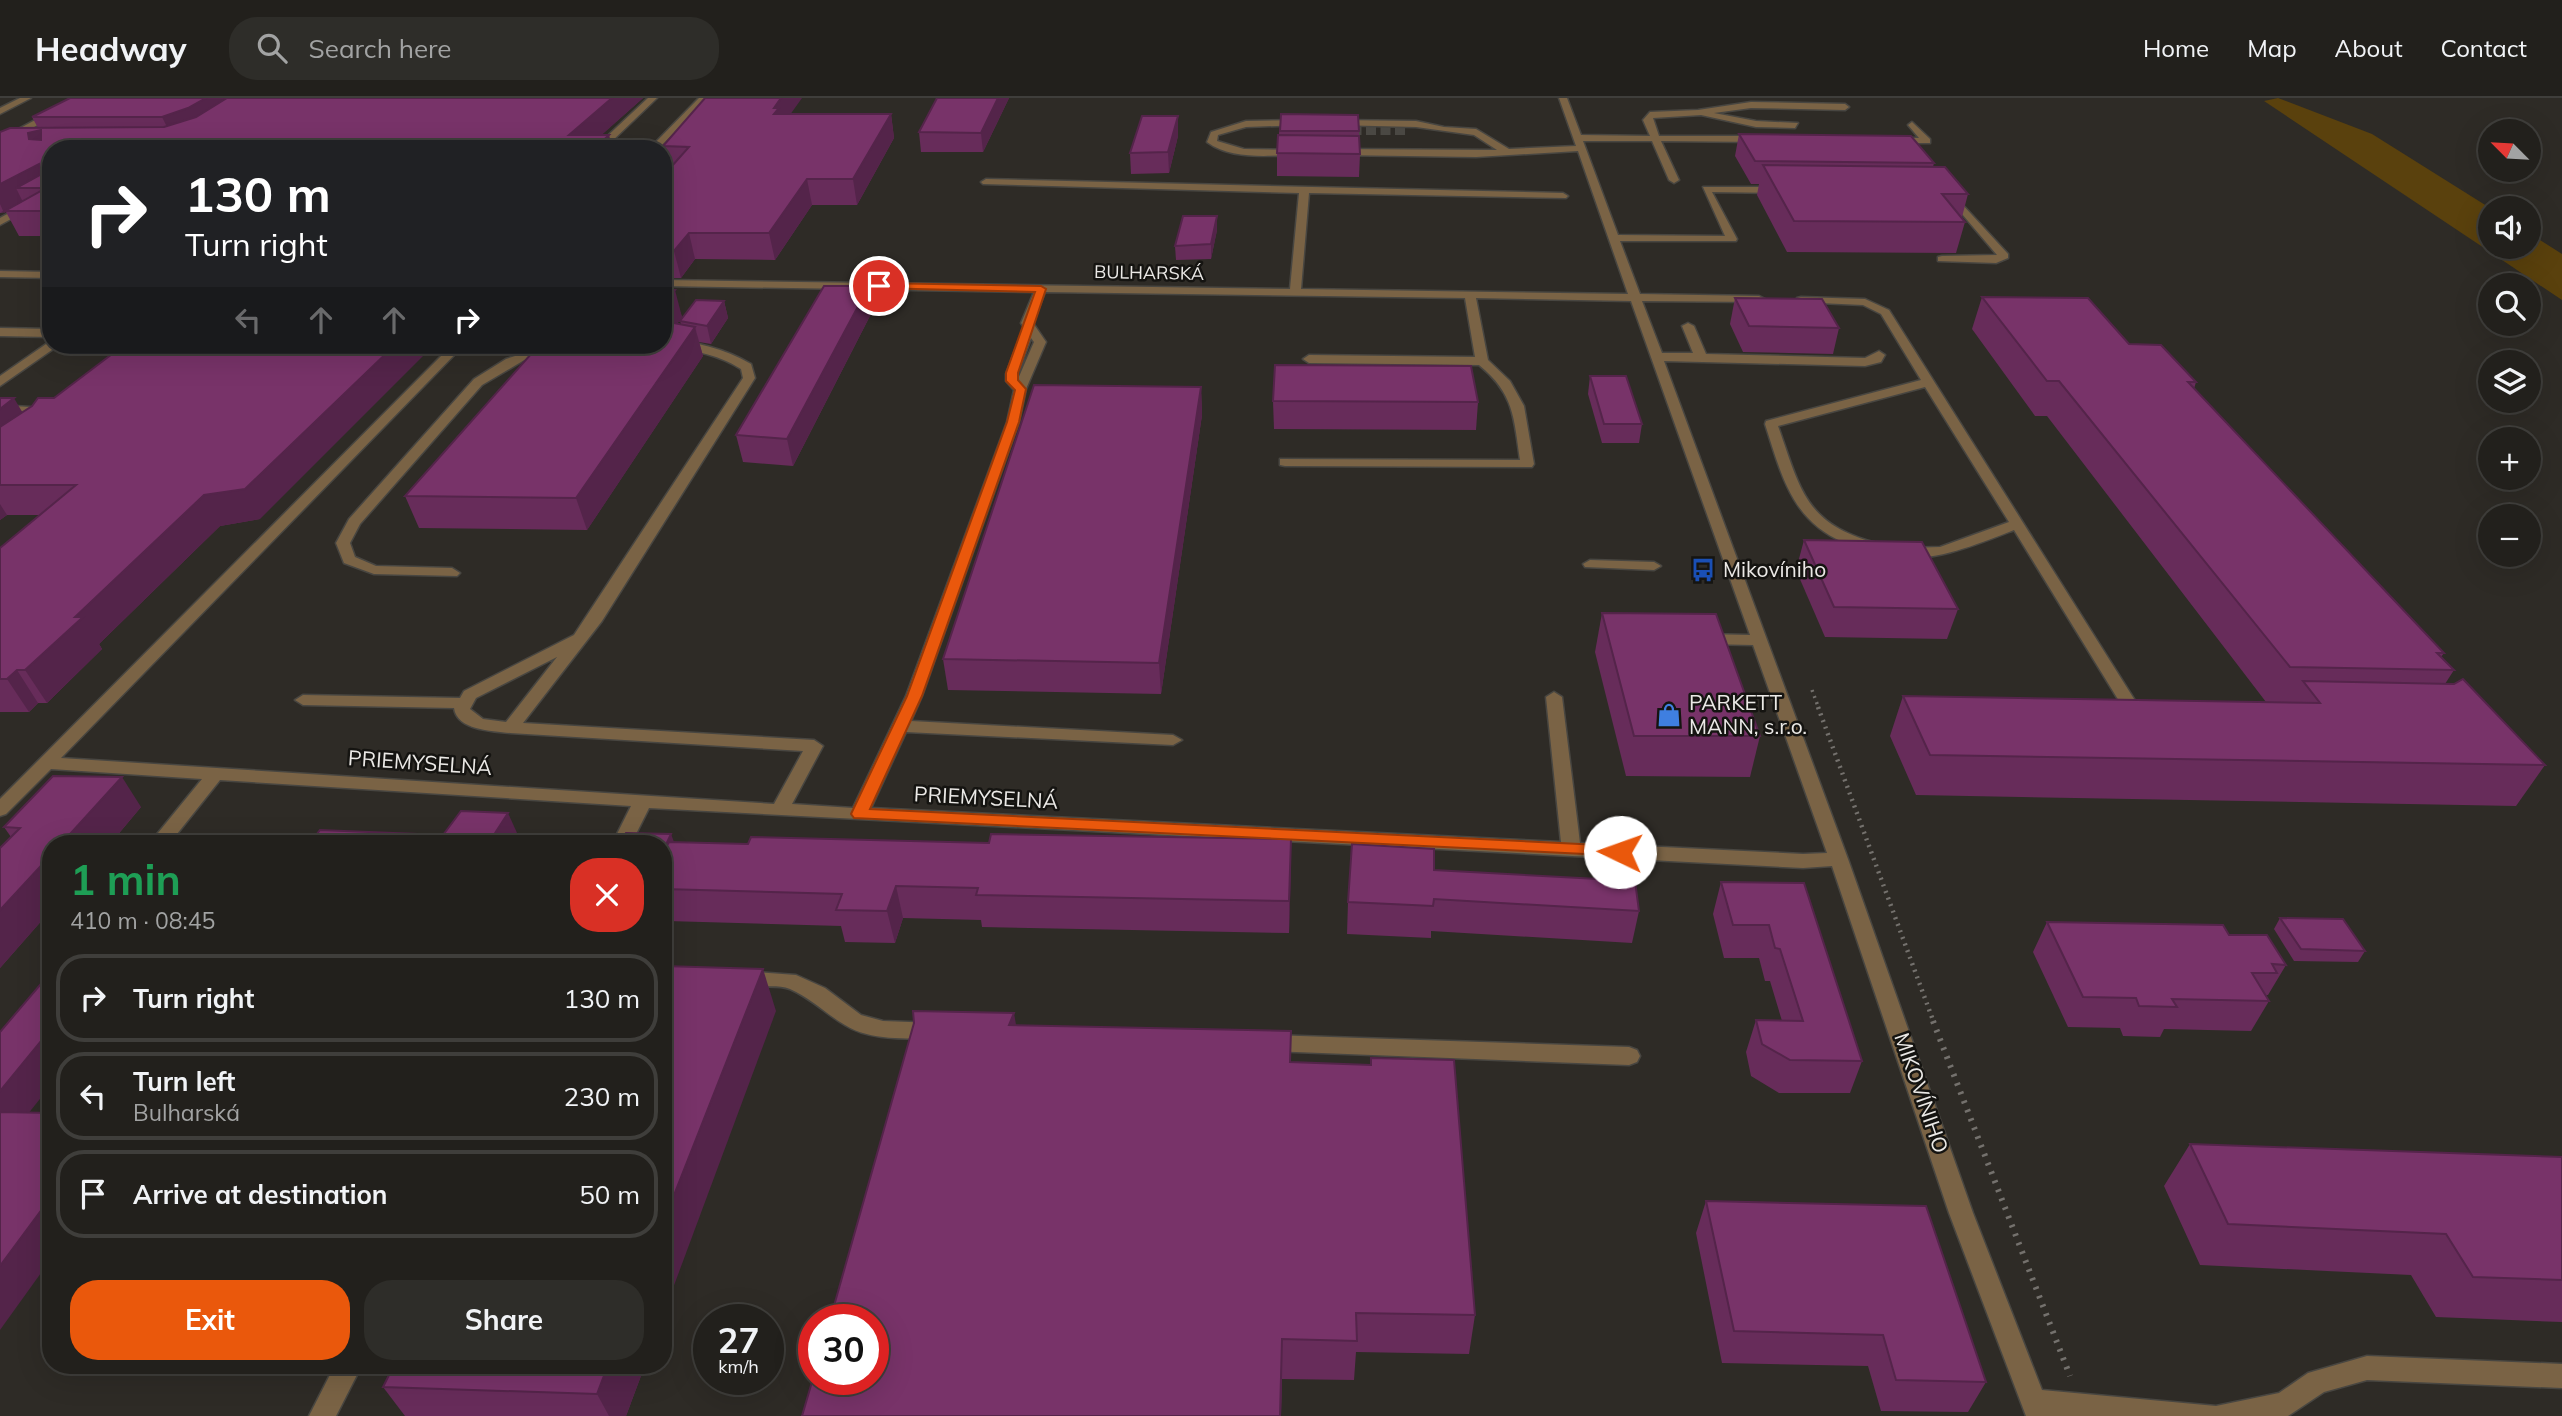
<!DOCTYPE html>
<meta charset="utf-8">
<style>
:root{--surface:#22201c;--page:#2e2d29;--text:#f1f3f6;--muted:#a2a3a3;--line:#3f3e3b;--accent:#ea580c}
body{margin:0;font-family:Mulish,sans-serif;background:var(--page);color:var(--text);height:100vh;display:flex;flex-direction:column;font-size:26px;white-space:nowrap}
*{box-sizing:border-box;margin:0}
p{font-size:23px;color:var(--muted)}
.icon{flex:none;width:38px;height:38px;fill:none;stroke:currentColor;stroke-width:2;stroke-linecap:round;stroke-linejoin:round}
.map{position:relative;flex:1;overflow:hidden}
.drawer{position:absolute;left:42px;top:737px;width:630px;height:539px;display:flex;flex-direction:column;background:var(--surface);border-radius:28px;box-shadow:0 7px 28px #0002,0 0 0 2px var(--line)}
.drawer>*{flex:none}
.top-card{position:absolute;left:42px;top:42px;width:630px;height:214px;border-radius:28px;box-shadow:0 7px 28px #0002,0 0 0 2px var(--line);background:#202124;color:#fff;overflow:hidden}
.needle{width:46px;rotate:294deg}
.buttons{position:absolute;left:2478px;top:21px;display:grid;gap:14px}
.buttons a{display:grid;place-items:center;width:63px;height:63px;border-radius:50%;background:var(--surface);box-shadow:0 7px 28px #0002,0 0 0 2px var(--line);font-size:35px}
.speed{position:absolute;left:693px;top:1206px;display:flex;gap:14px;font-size:35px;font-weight:700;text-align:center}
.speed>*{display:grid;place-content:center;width:91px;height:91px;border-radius:50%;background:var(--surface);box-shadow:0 7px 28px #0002,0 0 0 2px var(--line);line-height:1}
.speed small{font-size:18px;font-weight:400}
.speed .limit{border:10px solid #d22;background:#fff;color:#111}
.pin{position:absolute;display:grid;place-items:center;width:60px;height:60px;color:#fff;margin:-30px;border:4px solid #fff;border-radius:50%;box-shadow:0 2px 7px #0007}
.me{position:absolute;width:77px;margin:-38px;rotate:273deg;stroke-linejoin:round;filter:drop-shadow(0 0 5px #0008)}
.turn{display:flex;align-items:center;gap:24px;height:147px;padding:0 28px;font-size:32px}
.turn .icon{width:91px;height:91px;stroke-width:2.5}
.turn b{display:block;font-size:49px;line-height:60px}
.lanes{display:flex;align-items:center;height:66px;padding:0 28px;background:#0003;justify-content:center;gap:35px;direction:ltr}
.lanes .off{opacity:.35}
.round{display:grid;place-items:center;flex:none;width:74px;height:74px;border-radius:28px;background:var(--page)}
.overview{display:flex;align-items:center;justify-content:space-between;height:119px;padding:0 28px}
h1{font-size:42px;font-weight:700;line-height:52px;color:#1e9e55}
.button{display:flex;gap:14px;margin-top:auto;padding:14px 28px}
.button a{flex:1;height:80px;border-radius:28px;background:var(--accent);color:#fff;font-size:28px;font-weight:700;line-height:80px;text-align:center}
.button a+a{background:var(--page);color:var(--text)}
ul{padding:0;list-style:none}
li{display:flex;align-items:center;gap:21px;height:88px;margin:0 14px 10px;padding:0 14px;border:4px solid var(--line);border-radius:28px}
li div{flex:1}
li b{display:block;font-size:26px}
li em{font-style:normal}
header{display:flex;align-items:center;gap:42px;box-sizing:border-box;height:98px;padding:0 35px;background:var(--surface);border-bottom:2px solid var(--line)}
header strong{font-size:33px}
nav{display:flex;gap:38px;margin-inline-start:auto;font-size:24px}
.search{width:490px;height:63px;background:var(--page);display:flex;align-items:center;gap:18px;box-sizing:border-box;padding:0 24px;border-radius:28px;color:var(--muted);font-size:26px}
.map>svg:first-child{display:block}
.green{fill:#5a410d}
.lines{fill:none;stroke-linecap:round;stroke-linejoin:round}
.minor-tunnel{stroke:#4a4843;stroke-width:10;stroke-dasharray:10 4.5;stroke-linecap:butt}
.minor-casing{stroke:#484641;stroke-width:3}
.path-far2{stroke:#74716d;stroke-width:3.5;stroke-dasharray:2 4.5;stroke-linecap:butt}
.path-far1{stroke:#74716d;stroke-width:4.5;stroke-dasharray:2 5;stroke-linecap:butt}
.path{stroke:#74716d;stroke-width:6;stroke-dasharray:2.5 7;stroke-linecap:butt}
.minor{fill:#7a6345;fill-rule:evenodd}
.wall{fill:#672c5a}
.shaded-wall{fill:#54244a}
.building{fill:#783369;stroke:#54244a;stroke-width:2;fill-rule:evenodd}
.route{fill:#ea580c;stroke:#983908;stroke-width:2}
.labels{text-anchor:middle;stroke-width:5;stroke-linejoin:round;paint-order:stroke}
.far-street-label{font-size:18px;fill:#ebe9e6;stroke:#151411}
.poi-label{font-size:21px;fill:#ebe9e6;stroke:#151411;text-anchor:start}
.street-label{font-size:21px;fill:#ebe9e6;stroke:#151411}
</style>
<header>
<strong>Headway</strong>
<div class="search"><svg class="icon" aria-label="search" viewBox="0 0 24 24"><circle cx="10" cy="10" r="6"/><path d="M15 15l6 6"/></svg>Search here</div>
<nav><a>Home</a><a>Map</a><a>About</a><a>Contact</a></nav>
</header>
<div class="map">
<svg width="2562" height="1318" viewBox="0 0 2562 1318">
<rect width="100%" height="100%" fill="#2e2b26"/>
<polygon class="green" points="2278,0 2372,36 2490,110 2490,149 2529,149 2529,135 2562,156 2562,202 2264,3"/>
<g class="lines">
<polyline class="minor-tunnel" points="1337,32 1407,32"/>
<g class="minor-casing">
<g id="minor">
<polygon points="20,0 31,0 0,16 0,10"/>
<polygon points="76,0 86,0 0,48 0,41"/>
<polygon points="648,0 657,0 609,46 613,51 604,51 601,44"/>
<polygon points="699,0 708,0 658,51 649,51"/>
<path d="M1559,0H1567L1581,37L1650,38L1643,22L1650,14L1698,12L1751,4L1845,6L1849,9L1845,12L1751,10L1714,15L1756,23L1798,25L1795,30L1756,29L1701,17L1653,20L1659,38H1759L1764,41L1759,44L1661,43L1679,82L1674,85L1669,82L1652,43H1583L1618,137L1725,138L1703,89H1780L1785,92L1780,95L1712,94L1737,141L1736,143H1620L1640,196L1759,198L1765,201L1759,204L1642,203L1662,255H1693L1682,228L1688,225L1694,228L1706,256L1865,260L1879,253L1885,257L1881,264L1865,268L1664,263L1848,761L1973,1115L2042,1292L2216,1308L2279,1295L2308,1275L2367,1258L2562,1266V1290L2367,1282L2324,1294L2288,1318H2026L1949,1115L1832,768L1803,770L649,710L631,746H612L631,708L220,682L169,746H149L202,681L51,671L6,716L0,718V701L452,247H464L61,660L774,706L803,653L510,635C491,633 457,632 454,610L303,607L295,602L303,597L460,600L464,593L574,537L743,280L741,271C716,255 689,252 660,247H663V240C694,244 724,250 751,266L755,280L602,523L523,625L814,642L823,648L792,706L853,710L906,598L1007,324L1014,292L1006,283V276L1024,229L1021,225L1034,194L663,188V182L1290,191L1299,95L983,86L981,84L986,81L1563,95L1568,98L1566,100L1309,95L1301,191L1628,196L1578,53L1476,59L1336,57L1331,54L1336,51L1497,52L1474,37L1416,29L1334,27L1337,22L1416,23L1444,29L1476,31L1509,51L1576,48ZM1045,194L1465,200L1475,259L1309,257L1303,261L1309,265L1479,267C1514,295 1514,320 1520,362L1280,361V367L1285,368L1532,369L1534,366L1524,308L1510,283L1488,262L1476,200L1631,203L1750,537L1704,536L1696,541L1704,546L1753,547L1827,755L1803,756L1580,745L1562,599L1554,594L1546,599L1561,744L871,710L906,634L1173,647L1182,642L1173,637L911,623L922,598L1019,324L1026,291L1046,244L1033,225ZM1031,240L1034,244L1018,281V276ZM557,559L506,624L483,621L470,611L476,600Z"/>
<path d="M1302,22L1305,27L1246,29L1218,37L1217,43L1244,51L1304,52L1306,54L1301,57C1272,57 1232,63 1207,44L1211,34L1246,23Z"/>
<polygon points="1912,24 1930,41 1930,45 1889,45 1887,43 1892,40 1919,40 1908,27"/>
<polygon points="1948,91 2008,156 2008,160 1996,165 1938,163 1938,159 1942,158 1997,157 1945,96 1943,94"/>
<polygon points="51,92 51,99 0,127 0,120"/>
<polygon points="0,173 51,174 51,180 0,179"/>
<path d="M1801,199L1865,201L1889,212L2141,612L2139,616H2127L2014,432C1991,441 1918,472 1899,454L1906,450L1940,449L2009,424L1925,289L1778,328C1801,393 1805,427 1880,446V452C1868,455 1854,449 1843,444C1791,422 1781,375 1765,326L1766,323L1921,282L1881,216L1863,207L1797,204V200Z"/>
<polygon points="0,230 51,231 51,239 0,238"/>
<polygon points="49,244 59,247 0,288 0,278"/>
<polygon points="550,247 576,247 526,261 482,287 360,426 350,445 355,459 376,468 452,470 460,475 457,478 374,476 344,465 336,445 349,421 474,281 506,261"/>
<polygon points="0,307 44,310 54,318 48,322 40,318 0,315"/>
<polygon points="1590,462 1654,464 1661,468 1654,472 1585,469 1583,466"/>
<path d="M743,873L796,877L825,890L861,917L883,923L936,925L944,927L947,933L944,939L936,941C907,940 870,943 845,927C826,916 811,900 790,891C774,885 753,892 736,886L733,881L736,876Z"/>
<polygon points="1268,937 1629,949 1637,952 1640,958 1637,964 1629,967 1268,953 1260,951 1257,945 1260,939"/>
<polygon points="335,1267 362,1267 336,1318 309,1318"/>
</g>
</g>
<polyline class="path-far2" points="1812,592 1819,611"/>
<polyline class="path-far1" points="1818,609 1934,925"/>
<polyline class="path" points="1933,923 2070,1278"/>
<use href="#minor" class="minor"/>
</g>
<g class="wall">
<polygon points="70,0 643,0 601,37 51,51 51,138 19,138 6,114 0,115 0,34 38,30 32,19"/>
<polygon points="1009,0 983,54 921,54 919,34"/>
<polygon points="791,16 891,16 894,40 857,107 812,107 775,162 695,161 681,180 670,180 672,192 682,219 677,226 681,226 680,223 724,203 728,220 711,246 699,244 703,258 587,432 419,430 405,398 663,247 663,78 669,72 663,48"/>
<polygon points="1281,16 1358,17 1360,56 1359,79 1277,78 1277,55"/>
<polygon points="1178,18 1178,38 1169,75 1131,76 1130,55"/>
<polygon points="1739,36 1934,65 1933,69 1968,96 1962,119 1965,124 1956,155 1787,154 1757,97 1759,86 1751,86 1735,58"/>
<polygon points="1217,118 1217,132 1211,161 1176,162 1175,148"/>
<polygon points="1982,199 2129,246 2196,284 2194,291 2444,555 2441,559 2454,572 2445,586 2545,667 2516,708 1916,697 1890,638 1903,598 2266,604 2047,318 2035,318 1972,231"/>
<polygon points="1735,200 1839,230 1833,256 1743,254 1730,226"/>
<polygon points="873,212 793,368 743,364 736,337"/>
<polygon points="1590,278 1642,326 1639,345 1602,345 1588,296"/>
<polygon points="1201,289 1202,317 1161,596 948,592 943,561"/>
<polygon points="0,300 23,314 54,300 260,421 220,428 99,546 102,551 47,605 38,605 29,614 0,614 0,450 40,417 7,417 0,422"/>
<polygon points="1273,303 1478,304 1476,332 1274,331"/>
<polygon points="1804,442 1958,511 1947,541 1825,539 1796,472"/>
<polygon points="1602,515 1760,638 1750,679 1626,678 1595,554"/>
<polygon points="141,709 110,746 51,746 51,812 0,870 0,750 11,739 4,729"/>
<polygon points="1291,741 1289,835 982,829 981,822 903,820 895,845 845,844 841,828 667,823 665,818 663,817 663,746 674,744 748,746 989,745"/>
<polygon points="1434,772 1639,813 1632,845 1431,833 1431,840 1347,836 1348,804"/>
<polygon points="1721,784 1804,785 1862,963 1850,995 1779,995 1751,978 1746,954 1756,922 1782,923 1770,883 1765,883 1759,860 1724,860 1713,816"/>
<polygon points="2280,820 2365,853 2358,864 2294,863 2274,831"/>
<polygon points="2047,824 2229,837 2286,867 2268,897 2266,897 2269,903 2251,933 2164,931 2160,939 2123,938 2120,930 2068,929 2033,854"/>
<polygon points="1016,927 1291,933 1291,964 1475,1217 1469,1256 1356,1254 1354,1282 1282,1281 1281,1318 802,1318"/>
<polygon points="2190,1046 2562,1059 2562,1224 2436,1219 2411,1177 2200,1167 2164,1088"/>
<polygon points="1706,1103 1986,1284 1968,1314 1881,1313 1868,1268 1722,1265 1696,1135"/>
<polygon points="394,1267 645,1267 626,1318 405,1318 383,1289"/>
</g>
<g class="shaded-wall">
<polygon points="206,0 277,0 173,41 162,19"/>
<polygon points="612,0 643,0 586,51 569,37"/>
<polygon points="781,0 802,0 782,28 778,40 774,10"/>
<polygon points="998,0 1009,0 983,54 981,35"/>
<polygon points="891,16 894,40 857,107 853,81"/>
<polygon points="1178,18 1178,38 1169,75 1168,54"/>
<polygon points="41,32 51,51 29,41 28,35"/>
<polygon points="609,37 613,51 594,51"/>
<polygon points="39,66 46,90 16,90 23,104 5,113 6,114 4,115 0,106 0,86"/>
<polygon points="807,81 812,107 775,162 769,135"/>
<polygon points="1217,118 1217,132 1211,161 1211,146"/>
<polygon points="689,135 695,161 681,180 674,153"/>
<polygon points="666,164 673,191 663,203 663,166"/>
<polygon points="869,188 873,212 793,368 787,341"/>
<polygon points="675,192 682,219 668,238 663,221 663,206"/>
<polygon points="724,203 728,220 711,246 707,228"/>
<polygon points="695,229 703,258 587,432 576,400"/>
<polygon points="395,247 434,247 260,421 220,428 99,546 102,551 47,605 25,572 75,519 204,397"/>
<polygon points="1201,289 1202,317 1161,596 1159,565"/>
<polygon points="14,300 31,329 0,355 0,311"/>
<polygon points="0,406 7,417 0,422"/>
<polygon points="17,572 38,605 29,614 7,581"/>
<polygon points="122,679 141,709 110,746 61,746"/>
<polygon points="508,715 522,746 488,746"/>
<polygon points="671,736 683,768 663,753"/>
<polygon points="1291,741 1291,774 1289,835 1289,803"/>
<polygon points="51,757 51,812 0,870 0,812"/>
<polygon points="896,788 903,820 895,845 887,813"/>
<polygon points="763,871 776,913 663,1217 663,1125"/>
<polygon points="1014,915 1021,956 1009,927"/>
<polygon points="51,931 51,987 8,1041 0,1032 0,993"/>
<polygon points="51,1099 51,1161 0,1232 0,1168"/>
<polygon points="1282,1241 1281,1318 1280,1318"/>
<polygon points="608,1267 645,1267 626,1318 609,1318 597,1296"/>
</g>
<g class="building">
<polygon points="70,0 206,0 188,10 162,19 32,19"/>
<path d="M227,0H612L569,37H609L594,51H51V113H5L46,90H16L40,77L39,66L0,86V34L10,30L164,29L196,19ZM41,32V42L29,41L28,35Z"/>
<polygon points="705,0 781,0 774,10 779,10 774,16 891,16 853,81 807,81 769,135 689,135 674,153 663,153 663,78 689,49 663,48"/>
<polygon points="937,0 998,0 981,35 919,34"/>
<polygon points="1281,16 1358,17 1359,33 1280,33"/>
<polygon points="1142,18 1178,18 1168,54 1130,55"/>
<polygon points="1739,36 1911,38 1934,65 1755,63"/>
<polygon points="1278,37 1359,38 1360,56 1277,55"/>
<polygon points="1763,67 1945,69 1968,96 1942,96 1965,124 1794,123"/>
<polygon points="1183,118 1217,118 1211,146 1175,148"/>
<polygon points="824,188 869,188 787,341 736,337"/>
<polygon points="663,191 675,192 663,206"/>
<polygon points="1982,199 2088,200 2129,246 2161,247 2196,284 2188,284 2444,555 2437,555 2454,572 2290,569 2059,283 2047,283"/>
<polygon points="1735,200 1822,201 1839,230 1749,228"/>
<polygon points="696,202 724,203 707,228 680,223"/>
<polygon points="663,223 695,229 576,400 405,398 539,247 663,247"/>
<polygon points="124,247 395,247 245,391 204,397 75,519 83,519 25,572 17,572 7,581 0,581 0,450 76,387 0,387 0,329 32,308 38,300 54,300"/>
<polygon points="1275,267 1471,268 1478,304 1273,303"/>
<polygon points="1590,278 1626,278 1642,326 1604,326"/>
<polygon points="1034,287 1201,289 1159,565 943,561"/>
<polygon points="0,300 14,300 0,311"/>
<polygon points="1804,442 1922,444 1958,511 1834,509"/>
<polygon points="1602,515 1716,516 1760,638 1634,638"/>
<polygon points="2463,581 2545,667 1930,657 1903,598 2320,605 2303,583 2454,586"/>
<polygon points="53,678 122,679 61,746 51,746 51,757 0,812 0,750 20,730 4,729"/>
<polygon points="461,713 508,715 488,746 309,746 320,732 443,737"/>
<polygon points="626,735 671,736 663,753 663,746 621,746"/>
<polygon points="991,736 1291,741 1289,803 976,797 978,790 896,788 887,813 836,812 842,796 663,791 663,755 669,744 748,746 751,739 989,745"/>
<polygon points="1352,746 1434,751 1434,772 1635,783 1639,813 1434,801 1433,808 1348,804"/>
<polygon points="1721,784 1804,785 1862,963 1790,962 1762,946 1756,922 1803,923 1780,851 1775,850 1769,827 1733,827"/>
<polygon points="2280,820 2343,821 2365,853 2301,851"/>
<polygon points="2047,824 2223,827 2229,837 2267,837 2286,867 2272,866 2277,875 2252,875 2269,903 2172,901 2177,909 2139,908 2136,900 2083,899"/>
<polygon points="663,868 763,871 663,1125"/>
<polygon points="51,874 51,931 0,993 0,934"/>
<polygon points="913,913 1014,915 1009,927 1291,933 1290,964 1371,967 1371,960 1454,962 1475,1217 1356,1215 1357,1243 1282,1241 1280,1318 802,1318 814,1277 814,1281 873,1281 873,1222 830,1222 914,925"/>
<polygon points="0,1014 51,1015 51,1099 0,1168"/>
<polygon points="2190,1046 2562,1059 2562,1182 2473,1179 2446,1136 2228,1126"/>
<polygon points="1706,1103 1926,1108 1986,1284 1896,1282 1883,1237 1734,1233"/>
<polygon points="394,1267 608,1267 597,1296 383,1289"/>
</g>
<polygon class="route" points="879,185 1041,188 1046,191 1018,275 1018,282 1026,291 1019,324 922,598 870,711 1620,748 1629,754 1626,758 854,720 851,716 907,598 1007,324 1015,292 1006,283 1006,275 1035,194 875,190"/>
<defs>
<g id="bus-bare" transform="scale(1.89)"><path d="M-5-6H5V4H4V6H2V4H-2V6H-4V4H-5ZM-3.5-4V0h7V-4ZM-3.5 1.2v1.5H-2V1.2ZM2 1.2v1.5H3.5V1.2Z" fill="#1a4fb4" stroke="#151411" stroke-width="2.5" paint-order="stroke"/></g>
<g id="shop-bare" transform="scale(1.89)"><path d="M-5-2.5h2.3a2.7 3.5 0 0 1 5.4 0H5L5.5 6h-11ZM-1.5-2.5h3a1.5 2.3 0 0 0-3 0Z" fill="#3f7fe0" stroke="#151411" stroke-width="2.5" paint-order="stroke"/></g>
</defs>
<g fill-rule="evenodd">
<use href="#bus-bare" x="1703" y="472"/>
<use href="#shop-bare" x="1669" y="617"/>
</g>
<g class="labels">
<g class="far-street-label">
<text transform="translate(1149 175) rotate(1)" y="6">BULHARSKÁ</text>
</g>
<g class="poi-label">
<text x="1723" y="479">Mikovíniho</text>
<text x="1689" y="612">PARKETT<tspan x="1689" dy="24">MANN, s.r.o.</tspan></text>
</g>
<g class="street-label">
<text transform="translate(420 665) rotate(4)" y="7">PRIEMYSELNÁ</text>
<text transform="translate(986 700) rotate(3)" y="7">PRIEMYSELNÁ</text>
<text transform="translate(1921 995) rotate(71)" y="7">MIKOVÍNIHO</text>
</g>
</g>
</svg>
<div class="buttons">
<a><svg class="needle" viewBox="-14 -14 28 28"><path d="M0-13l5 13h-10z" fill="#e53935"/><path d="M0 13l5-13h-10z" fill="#a2a3a3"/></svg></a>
<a><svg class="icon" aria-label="sound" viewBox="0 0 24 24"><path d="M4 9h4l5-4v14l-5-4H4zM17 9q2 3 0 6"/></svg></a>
<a><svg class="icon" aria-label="search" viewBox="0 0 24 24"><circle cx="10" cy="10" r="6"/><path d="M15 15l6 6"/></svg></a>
<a><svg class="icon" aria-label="layers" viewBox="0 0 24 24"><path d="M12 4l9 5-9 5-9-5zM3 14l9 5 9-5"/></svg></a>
<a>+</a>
<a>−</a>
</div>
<div class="speed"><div>27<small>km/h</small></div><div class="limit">30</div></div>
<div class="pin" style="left:879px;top:188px;background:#d93025"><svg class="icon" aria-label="arrive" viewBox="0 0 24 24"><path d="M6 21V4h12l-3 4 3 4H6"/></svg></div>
<svg class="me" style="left:1620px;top:754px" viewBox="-20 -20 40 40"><circle r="19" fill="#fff"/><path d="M0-13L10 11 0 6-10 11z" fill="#ea580c"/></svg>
<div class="top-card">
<div class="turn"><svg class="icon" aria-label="right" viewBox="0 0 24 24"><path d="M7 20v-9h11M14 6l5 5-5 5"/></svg><div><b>130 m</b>Turn right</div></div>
<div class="lanes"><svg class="icon off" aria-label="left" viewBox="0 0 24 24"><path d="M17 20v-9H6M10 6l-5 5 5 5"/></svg><svg class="icon off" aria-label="ahead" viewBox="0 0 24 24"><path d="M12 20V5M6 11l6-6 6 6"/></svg><svg class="icon off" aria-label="ahead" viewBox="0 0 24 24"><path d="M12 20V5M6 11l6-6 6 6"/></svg><svg class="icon" aria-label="right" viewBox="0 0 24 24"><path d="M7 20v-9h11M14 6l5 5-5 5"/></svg></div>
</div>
<section class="drawer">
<div class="overview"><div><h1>1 min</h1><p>410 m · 08:45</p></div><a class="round" style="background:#d93025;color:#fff"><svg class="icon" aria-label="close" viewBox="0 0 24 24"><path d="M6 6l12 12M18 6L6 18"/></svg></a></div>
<ul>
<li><svg class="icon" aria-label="right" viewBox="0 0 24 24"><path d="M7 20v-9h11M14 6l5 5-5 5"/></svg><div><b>Turn right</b></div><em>130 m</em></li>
<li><svg class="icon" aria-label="left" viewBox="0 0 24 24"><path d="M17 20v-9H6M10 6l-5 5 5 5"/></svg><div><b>Turn left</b><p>Bulharská</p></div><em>230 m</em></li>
<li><svg class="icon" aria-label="arrive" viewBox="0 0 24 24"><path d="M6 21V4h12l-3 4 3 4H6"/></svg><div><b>Arrive at destination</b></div><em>50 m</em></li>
</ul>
<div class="button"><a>Exit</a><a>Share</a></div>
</section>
</div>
